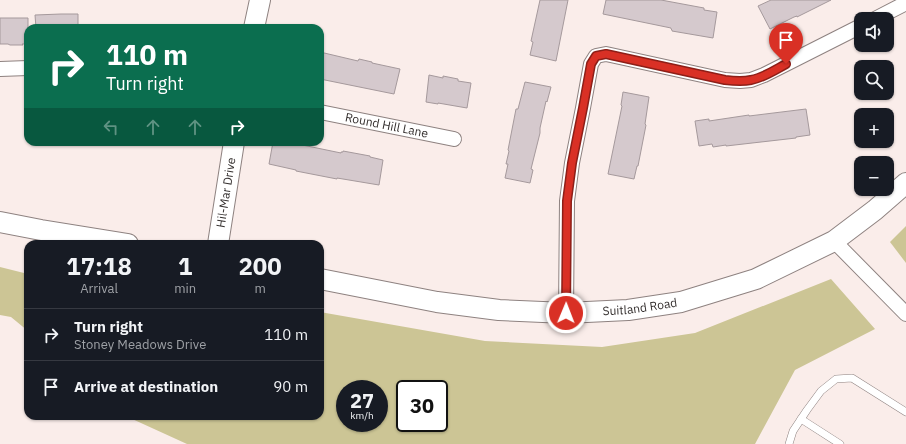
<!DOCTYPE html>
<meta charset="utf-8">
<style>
:root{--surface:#171b24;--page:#20242c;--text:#f1f3f6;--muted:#9ea1a6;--line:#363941}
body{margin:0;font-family:"IBM Plex Sans",sans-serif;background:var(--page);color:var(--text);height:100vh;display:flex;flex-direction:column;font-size:15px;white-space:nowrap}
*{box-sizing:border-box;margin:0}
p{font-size:13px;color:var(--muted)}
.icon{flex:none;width:22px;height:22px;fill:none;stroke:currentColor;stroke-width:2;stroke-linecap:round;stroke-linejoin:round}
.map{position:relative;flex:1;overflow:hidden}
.panel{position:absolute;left:24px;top:240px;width:300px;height:180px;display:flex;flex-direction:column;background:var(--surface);border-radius:12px;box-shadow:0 1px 3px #0004}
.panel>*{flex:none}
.banner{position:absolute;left:24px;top:24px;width:300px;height:122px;border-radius:12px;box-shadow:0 1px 3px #0004;background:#0b6e4f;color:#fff;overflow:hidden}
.buttons{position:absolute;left:854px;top:12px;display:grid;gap:8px}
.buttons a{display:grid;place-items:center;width:40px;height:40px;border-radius:8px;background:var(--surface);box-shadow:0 1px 3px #0004;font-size:20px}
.speed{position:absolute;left:336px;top:380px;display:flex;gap:8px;font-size:20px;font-weight:700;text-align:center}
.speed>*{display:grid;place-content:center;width:52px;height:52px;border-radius:50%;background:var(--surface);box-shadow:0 1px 3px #0004;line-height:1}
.speed small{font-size:10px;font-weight:400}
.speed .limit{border:2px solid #111;border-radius:6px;background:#fff;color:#111}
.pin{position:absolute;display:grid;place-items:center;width:34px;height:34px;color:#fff;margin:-41px -17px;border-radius:50% 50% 50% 0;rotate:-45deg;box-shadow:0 0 4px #0007}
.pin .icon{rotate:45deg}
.me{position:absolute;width:44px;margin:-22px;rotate:1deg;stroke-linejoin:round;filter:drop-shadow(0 0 3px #0008)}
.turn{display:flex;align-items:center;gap:14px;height:84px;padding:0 16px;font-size:18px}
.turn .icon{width:52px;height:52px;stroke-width:2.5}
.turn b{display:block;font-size:28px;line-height:34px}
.lanes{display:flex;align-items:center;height:38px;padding:0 16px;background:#0003;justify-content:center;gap:20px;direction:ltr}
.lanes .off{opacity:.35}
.eta{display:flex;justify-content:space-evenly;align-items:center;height:68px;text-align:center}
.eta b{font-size:24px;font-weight:700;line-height:28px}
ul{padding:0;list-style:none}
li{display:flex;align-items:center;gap:12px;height:52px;padding:0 16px;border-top:1px solid var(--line)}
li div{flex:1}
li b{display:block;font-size:15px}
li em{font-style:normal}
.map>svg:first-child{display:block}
.green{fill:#ccc595;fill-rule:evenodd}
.building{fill:#d5c9cd;stroke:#a5999c}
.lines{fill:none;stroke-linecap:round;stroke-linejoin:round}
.lane-casing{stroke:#8e8280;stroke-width:8}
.street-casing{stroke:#8e8280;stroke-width:16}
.secondary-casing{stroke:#8e8280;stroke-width:22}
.lane{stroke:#fff;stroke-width:7}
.street{stroke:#fff;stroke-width:14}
.secondary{stroke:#fff;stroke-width:20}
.route-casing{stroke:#8d1f18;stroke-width:10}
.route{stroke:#d93025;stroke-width:7}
.labels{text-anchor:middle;stroke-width:3;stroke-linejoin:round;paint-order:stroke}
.street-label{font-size:12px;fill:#332e2d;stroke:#fff}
</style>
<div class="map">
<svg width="906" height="444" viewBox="0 0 906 444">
<rect width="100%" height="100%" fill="#faedea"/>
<g class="green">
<polygon points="906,226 906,263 890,242"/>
<polygon points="0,267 28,274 28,331 11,317 0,315"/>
<path d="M831,279L875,329L795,370L755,444H187L130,418L127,416H320V312L485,341L602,347L695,333ZM345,389H379V423H345ZM405,389H439V423H405Z"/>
</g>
<g class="building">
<polygon points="540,0 568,0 556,61 530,55 533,42 531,41"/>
<polygon points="606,0 661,0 704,8 704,10 717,12 713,38 672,31 672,30 671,29 671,28 603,14"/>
<polygon points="771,0 831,0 797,17 797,16 794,17 770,29 758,6"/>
<polygon points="61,14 78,14 78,28 36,28 35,15"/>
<polygon points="0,18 28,18 28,44 22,44 23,45 10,45 8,44 0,44"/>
<polygon points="320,52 358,61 359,59 372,62 372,63 400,69 394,94 320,79"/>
<polygon points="429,75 443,78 443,76 458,79 458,81 471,83 467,108 438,103 438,104 426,102"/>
<polygon points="525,82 551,87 547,102 546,101 540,128 540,133 531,169 533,170 530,183 505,178 508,164 506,164 509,151 508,150 516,109 518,109"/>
<polygon points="623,92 649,97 645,124 646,125 638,166 637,166 634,179 608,174 622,106 621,105"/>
<polygon points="806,109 810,135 796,137 796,138 726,146 726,145 713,147 712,144 699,146 695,121 709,119 709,121 749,115 749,116"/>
<polygon points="273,142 288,142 341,153 341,152 343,152 343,151 370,156 370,157 383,160 379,185 337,178 337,179 296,171 296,170 269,164"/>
</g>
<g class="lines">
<g class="lane-casing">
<g id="lane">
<polyline points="801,419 840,444"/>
<polyline points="789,444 793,431 807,410 821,391 836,379 852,378 906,412"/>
</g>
</g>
<g class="street-casing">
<g id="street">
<polyline points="875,19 906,3"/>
<polyline points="0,69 28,68"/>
<path id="s1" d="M320,112L454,139"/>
<polyline points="834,241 906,314"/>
<polyline points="566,313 567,201 572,163 583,108 591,64 596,56 606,54 725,80 740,81 751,80 764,75 861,26"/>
</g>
</g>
<g class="secondary-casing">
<g id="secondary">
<polyline points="254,28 260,0"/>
<polyline points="0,222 41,230 128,244"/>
<path id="s2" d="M218,244L234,142"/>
<path id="s3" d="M320,279L437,302L499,310L566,313L628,310L681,302L756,279L834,241L875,210L906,183"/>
</g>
</g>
<use href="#lane" class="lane"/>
<use href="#street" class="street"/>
<use href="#secondary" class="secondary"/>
</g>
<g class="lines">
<g class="route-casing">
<path id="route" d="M566,313L567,201L572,163L583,108L591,64L596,56L606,54L725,80C733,81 742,82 751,80C763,78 775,70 786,64"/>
</g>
<use href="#route" class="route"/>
</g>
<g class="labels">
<g class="street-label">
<text dy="4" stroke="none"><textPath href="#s1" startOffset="68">Round Hill Lane</textPath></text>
<text dy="4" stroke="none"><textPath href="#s2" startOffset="52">Hil-Mar Drive</textPath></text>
<text dy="4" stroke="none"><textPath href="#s3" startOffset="323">Suitland Road</textPath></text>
</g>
</g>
</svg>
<div class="buttons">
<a><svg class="icon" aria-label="sound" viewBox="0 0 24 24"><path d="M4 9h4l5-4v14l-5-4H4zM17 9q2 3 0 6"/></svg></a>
<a><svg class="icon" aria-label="search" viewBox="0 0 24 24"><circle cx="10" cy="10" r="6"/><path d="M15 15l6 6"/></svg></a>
<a>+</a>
<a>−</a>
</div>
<div class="speed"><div>27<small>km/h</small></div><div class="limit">30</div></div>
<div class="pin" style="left:786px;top:64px;background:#d93025"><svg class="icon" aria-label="arrive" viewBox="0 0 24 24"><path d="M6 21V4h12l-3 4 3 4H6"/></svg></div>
<svg class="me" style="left:566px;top:313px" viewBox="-20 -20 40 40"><circle r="17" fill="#d93025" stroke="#fff" stroke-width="3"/><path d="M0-11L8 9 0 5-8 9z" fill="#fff"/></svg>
<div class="banner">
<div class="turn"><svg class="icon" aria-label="right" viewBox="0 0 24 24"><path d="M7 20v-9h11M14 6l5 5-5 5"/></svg><div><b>110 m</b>Turn right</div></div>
<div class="lanes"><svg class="icon off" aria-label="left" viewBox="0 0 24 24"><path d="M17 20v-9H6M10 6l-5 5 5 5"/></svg><svg class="icon off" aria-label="ahead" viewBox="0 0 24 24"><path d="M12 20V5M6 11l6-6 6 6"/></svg><svg class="icon off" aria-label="ahead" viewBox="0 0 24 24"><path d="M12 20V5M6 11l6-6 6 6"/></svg><svg class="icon" aria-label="right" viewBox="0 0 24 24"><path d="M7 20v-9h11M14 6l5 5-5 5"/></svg></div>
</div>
<section class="panel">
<div class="eta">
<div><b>17:18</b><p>Arrival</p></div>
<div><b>1</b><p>min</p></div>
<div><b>200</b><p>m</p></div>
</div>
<ul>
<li><svg class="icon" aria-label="right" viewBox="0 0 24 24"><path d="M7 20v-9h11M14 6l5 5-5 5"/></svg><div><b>Turn right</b><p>Stoney Meadows Drive</p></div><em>110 m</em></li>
<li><svg class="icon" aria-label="arrive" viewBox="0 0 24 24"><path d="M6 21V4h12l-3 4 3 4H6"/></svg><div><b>Arrive at destination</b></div><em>90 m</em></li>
</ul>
</section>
</div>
